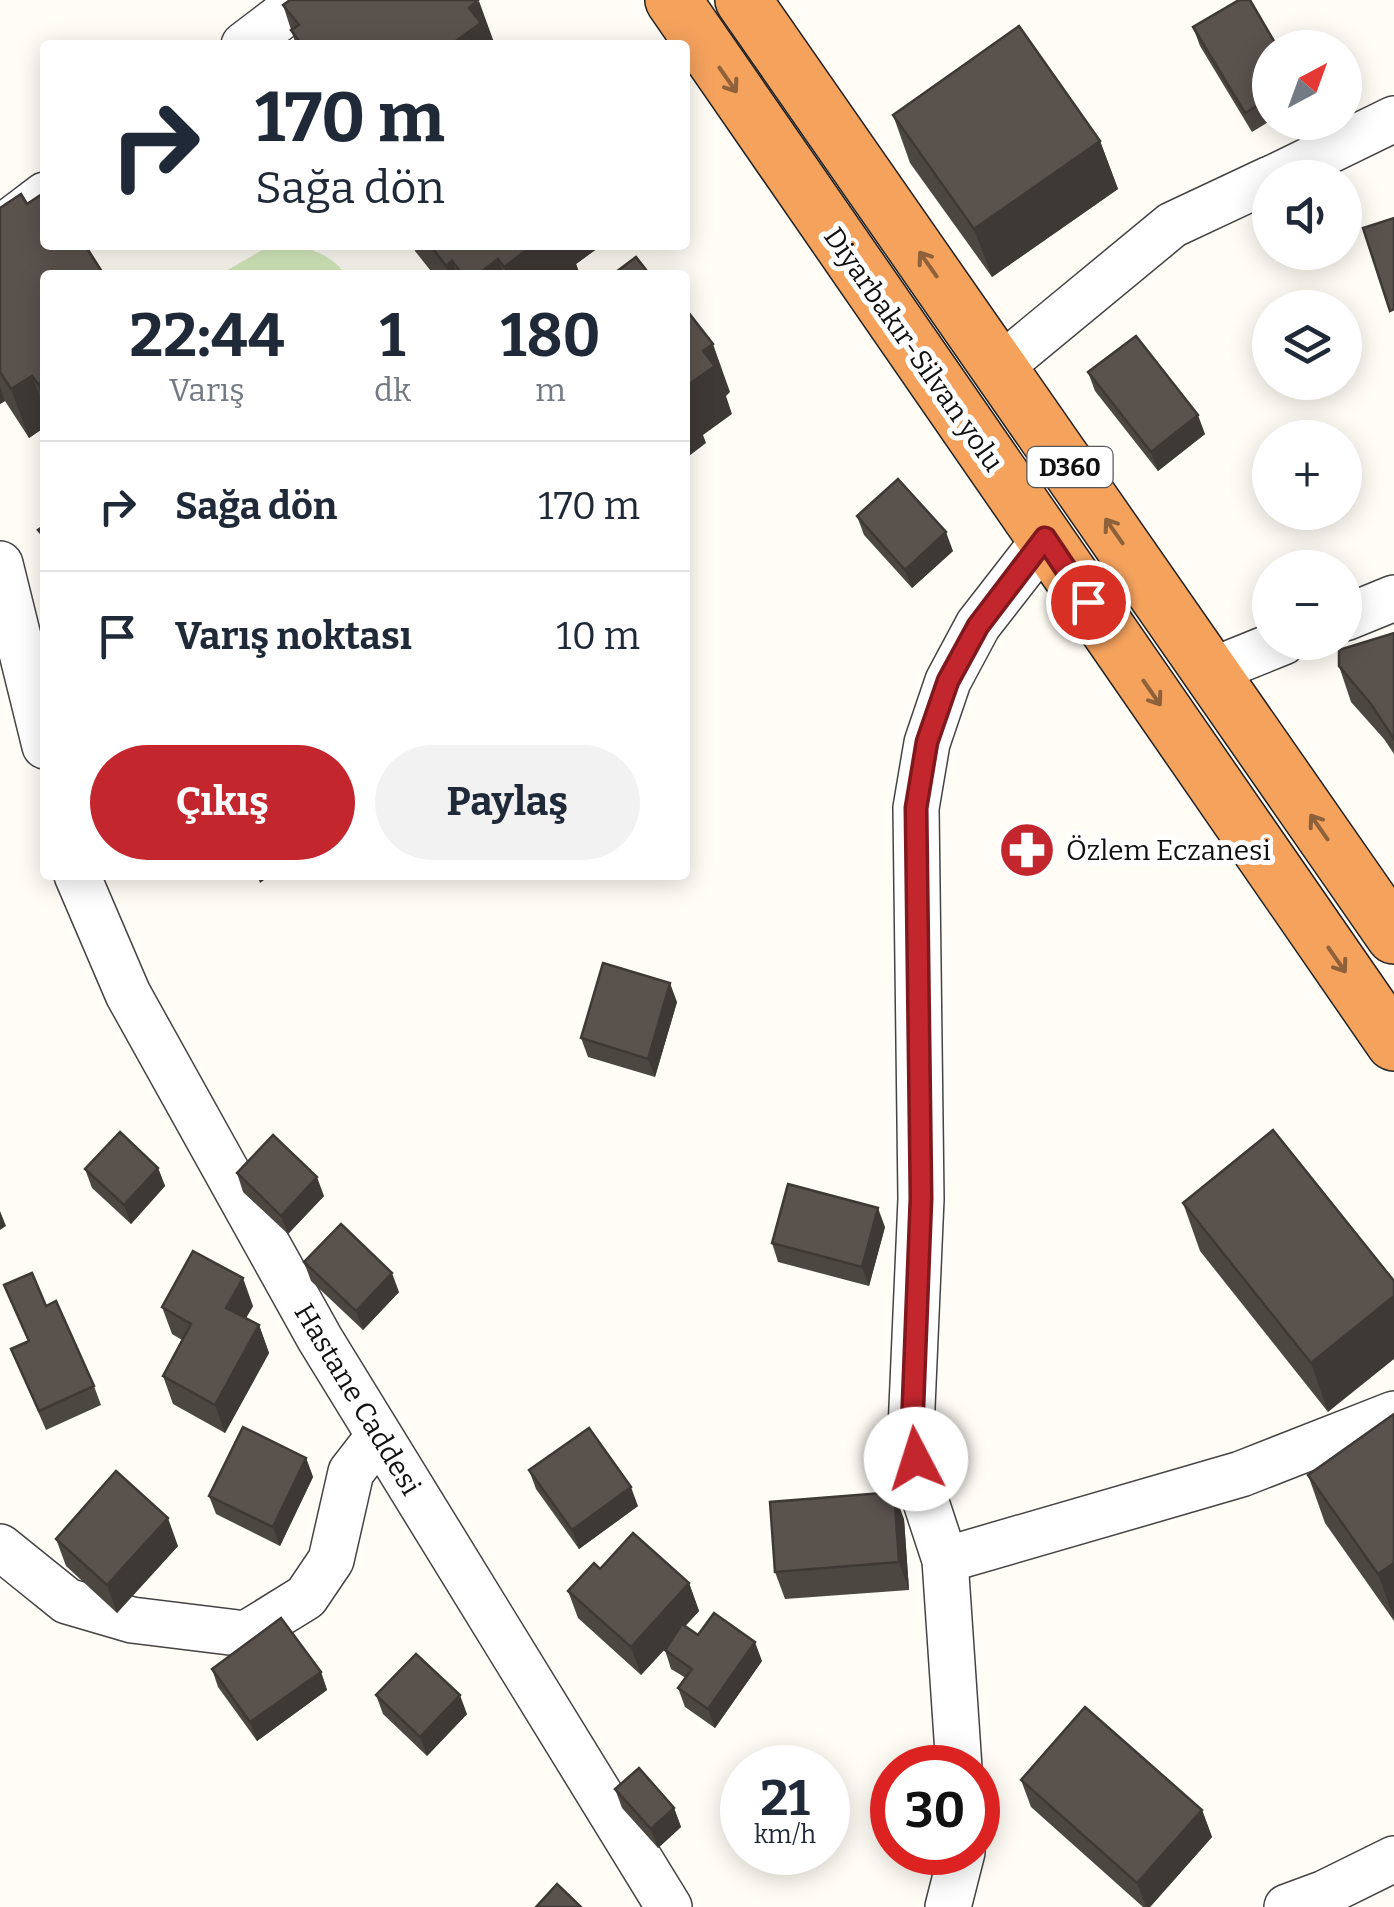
<!DOCTYPE html>
<html lang="tr">
<meta charset="utf-8">
<style>
:root{--surface:#fff;--page:#f2f2f3;--text:#1f2937;--muted:#747a83;--line:#e0e1e3;--accent:#c4262e}
body{margin:0;font-family:Bitter,serif;background:var(--page);color:var(--text);height:100vh;display:flex;flex-direction:column;font-size:38px;white-space:nowrap}
*{box-sizing:border-box;margin:0}
p{font-size:32px;color:var(--muted)}
.icon{flex:none;width:55px;height:55px;fill:none;stroke:currentColor;stroke-width:2;stroke-linecap:round;stroke-linejoin:round}
.map{position:relative;flex:1;overflow:hidden}
.sheet{position:absolute;left:40px;top:270px;width:650px;height:610px;display:flex;flex-direction:column;background:var(--surface);border-radius:10px;box-shadow:0 5px 25px #0003}
.sheet>*{flex:none}
.hud{position:absolute;left:40px;top:40px;width:650px;height:210px;border-radius:10px;box-shadow:0 5px 25px #0003;background:#fff;color:var(--text);overflow:hidden}
.needle{width:65px;rotate:41deg}
.tools{position:absolute;left:1252px;top:30px;display:grid;gap:20px}
.tools a{display:grid;place-items:center;width:110px;height:110px;border-radius:50%;background:var(--surface);box-shadow:0 5px 25px #0003;font-size:50px}
.speed{position:absolute;left:720px;top:1745px;display:flex;gap:20px;font-size:50px;font-weight:700;text-align:center}
.speed>*{display:grid;place-content:center;width:130px;height:130px;border-radius:50%;background:var(--surface);box-shadow:0 5px 25px #0003;line-height:1}
.speed small{font-size:25px;font-weight:400}
.speed .limit{border:15px solid #d22;background:#fff;color:#111}
.pin{position:absolute;display:grid;place-items:center;width:85px;height:85px;color:#fff;margin:-42px;border:5px solid #fff;border-radius:50%;box-shadow:0 2px 10px #0007}
.me{position:absolute;width:110px;margin:-55px;rotate:355deg;stroke-linejoin:round;filter:drop-shadow(0 0 8px #0008)}
.turn{display:flex;align-items:center;gap:35px;height:210px;padding:0 50px;font-size:45px}
.turn .icon{width:130px;height:130px;stroke-width:2.5}
.turn b{display:block;font-size:70px;line-height:85px}
.eta{display:flex;justify-content:space-evenly;align-items:center;height:170px;text-align:center}
.eta b{font-size:60px;font-weight:700;line-height:70px}
.cta{display:flex;gap:20px;margin-top:auto;padding:20px 50px}
.cta a{flex:1;height:115px;border-radius:60px;background:var(--accent);color:#fff;font-size:40px;font-weight:700;line-height:115px;text-align:center}
.cta a+a{background:var(--page);color:var(--text)}
ul{padding:0;list-style:none}
li{display:flex;align-items:center;gap:30px;height:130px;padding:0 50px;border-top:2px solid var(--line)}
li div{flex:1}
li b{display:block;font-size:38px}
li em{font-style:normal}
.map>svg:first-child{display:block}
.green{fill:#d5ebbd}
.lines{fill:none;stroke-linecap:round;stroke-linejoin:round}
.minor-casing{stroke:#444;stroke-width:48}
.highway-casing{stroke:#222;stroke-width:58}
.minor{stroke:#fff;stroke-width:45}
.highway{stroke:#f5a25d;stroke-width:55}
.wall{fill:#4d4742}
.shaded-wall{fill:#3f3936}
.building{fill:#5a524d;stroke:#3f3936;stroke-width:2.5}
.oneway{stroke:#8e613b}
.route-casing{stroke:#7f191e;stroke-width:25}
.route{stroke:#c4262e;stroke-width:18}
.labels{text-anchor:middle;stroke-width:10;stroke-linejoin:round;paint-order:stroke}
.shield{fill:#fff;stroke:#585858;stroke-width:2.5}
.shield-label{font-size:25px;font-weight:bold;fill:#111}
.street-label{font-size:28px;fill:#111;stroke:#fff}
.poi-label{font-size:28px;fill:#111;stroke:#fff;text-anchor:start}
</style>
<div class="map">
<svg width="1394" height="1907" viewBox="0 0 1394 1907">
<rect width="100%" height="100%" fill="#fffdf5"/>
<path class="green" d="M271,245C301,245 328,250 346,275H219Z"/>
<g class="lines">
<g class="minor-casing">
<g id="minor">
<polyline points="244,45 303,0"/>
<polyline points="1273,178 1394,119"/>
<polyline points="0,229 45,195"/>
<polyline points="1000,367 1172,225 1270,179"/>
<polyline points="0,564 45,746"/>
<polyline points="1345,618 1394,598"/>
<polyline points="1211,671 1283,642"/>
<polyline points="77,875 128,994 320,1339 669,1907"/>
<polyline points="0,1547 67,1601 132,1620 246,1634 306,1597 331,1560 351,1472 379,1436"/>
<polyline points="945,1560 1241,1474 1394,1414"/>
<polyline points="959,1768 945,1560 921,1487 911,1430 921,1199 916,808 927,743 948,681 978,625 1045,539"/>
<polyline points="948,1907 962,1852"/>
<polyline points="1287,1907 1325,1893 1394,1859"/>
</g>
</g>
<g class="highway-casing">
<g id="highway">
<polyline points="673,0 1394,1043"/>
<polyline points="743,0 1394,936"/>
</g>
</g>
<use href="#minor" class="minor"/>
<use href="#highway" class="highway"/>
</g>
<g class="wall">
<polygon points="283,5 495,45 296,45"/>
<polygon points="1193,27 1270,48 1270,121 1252,132 1200,46"/>
<polygon points="893,115 1100,141 1118,189 992,277 910,163"/>
<polygon points="0,208 45,275 45,427 29,438 5,401 0,404"/>
<polygon points="413,245 602,245 576,264 579,272 576,275 434,275 415,251"/>
<polygon points="1088,372 1205,434 1158,471 1095,391"/>
<polygon points="857,516 953,551 912,588 864,535"/>
<polygon points="1394,633 1394,754 1384,739 1351,702 1339,666"/>
<polygon points="677,1002 655,1077 588,1057 581,1038"/>
<polygon points="1273,1130 1328,1412 1200,1251 1183,1203"/>
<polygon points="158,1168 165,1186 131,1224 92,1188 85,1169"/>
<polygon points="237,1173 324,1196 288,1234 243,1192"/>
<polygon points="885,1227 869,1286 778,1262 772,1243"/>
<polygon points="304,1262 399,1292 363,1330 311,1281"/>
<polygon points="4,1285 46,1306 94,1386 101,1405 46,1430 11,1349 28,1341"/>
<polygon points="253,1306 246,1318 259,1325 269,1353 225,1433 173,1404 163,1376 182,1340 172,1334 162,1307"/>
<polygon points="1394,1414 1394,1621 1325,1523 1308,1475"/>
<polygon points="306,1458 313,1477 280,1546 216,1514 209,1496"/>
<polygon points="529,1470 638,1506 579,1549 536,1489"/>
<polygon points="904,1519 909,1590 785,1599 775,1572"/>
<polygon points="56,1539 178,1546 117,1613 66,1566"/>
<polygon points="689,1583 699,1611 685,1626 698,1635 762,1661 715,1728 685,1707 678,1688 686,1678 671,1669 665,1650 668,1646 641,1675 578,1618 568,1591"/>
<polygon points="212,1669 321,1672 327,1690 257,1741 218,1687"/>
<polygon points="376,1695 467,1714 427,1756 383,1714"/>
<polygon points="1021,1780 1202,1810 1212,1837 1150,1907 1143,1907 1031,1807"/>
<polygon points="615,1789 674,1808 681,1827 658,1848 622,1808"/>
</g>
<g class="shaded-wall">
<polygon points="479,1 495,45 450,45 469,8"/>
<polygon points="1100,141 1118,189 992,277 974,229"/>
<polygon points="533,245 602,245 576,264 579,272 576,275 507,275 504,267"/>
<polygon points="498,259 504,275 477,275"/>
<polygon points="452,261 457,275 449,275 446,266"/>
<polygon points="713,344 730,392 726,396 732,414 703,435 706,443 685,459 685,387 703,351"/>
<polygon points="32,376 45,411 45,427 29,438 11,389"/>
<polygon points="45,379 45,404 38,384"/>
<polygon points="0,387 5,401 0,404"/>
<polygon points="1198,415 1205,434 1158,471 1151,452"/>
<polygon points="946,532 953,551 912,588 905,570"/>
<polygon points="257,875 271,875 260,883"/>
<polygon points="670,983 677,1002 655,1077 648,1059"/>
<polygon points="158,1168 165,1186 131,1224 124,1205"/>
<polygon points="317,1177 324,1196 288,1234 281,1216"/>
<polygon points="878,1208 885,1227 869,1286 862,1267"/>
<polygon points="0,1211 6,1226 0,1230"/>
<polygon points="392,1273 399,1292 363,1330 356,1311"/>
<polygon points="243,1278 253,1306 236,1335 226,1308"/>
<polygon points="1394,1296 1394,1359 1328,1412 1311,1363"/>
<polygon points="259,1325 269,1353 225,1433 215,1405"/>
<polygon points="306,1458 313,1477 280,1546 273,1527"/>
<polygon points="631,1487 638,1506 579,1549 572,1530"/>
<polygon points="894,1492 904,1519 909,1590 899,1562"/>
<polygon points="168,1518 178,1546 117,1613 107,1585"/>
<polygon points="1394,1563 1394,1619 1378,1574"/>
<polygon points="689,1583 699,1611 641,1675 631,1647"/>
<polygon points="755,1642 762,1661 715,1728 708,1709"/>
<polygon points="321,1672 327,1690 257,1741 250,1722"/>
<polygon points="460,1695 467,1714 427,1756 420,1737"/>
<polygon points="674,1808 681,1827 658,1848 651,1829"/>
<polygon points="1202,1810 1212,1837 1150,1907 1146,1907 1137,1883"/>
</g>
<g class="building">
<polygon points="290,0 478,0 469,8 481,23 450,45 302,45 291,30 299,25 283,5"/>
<polygon points="1239,0 1250,0 1278,48 1270,48 1270,98 1245,113 1193,27"/>
<polygon points="1019,26 1100,141 974,229 893,115"/>
<polygon points="21,194 27,204 42,194 45,199 45,245 85,245 104,275 45,275 45,379 38,384 32,376 11,389 0,372 0,208"/>
<polygon points="1394,218 1394,309 1390,311 1363,228"/>
<polygon points="430,245 533,245 504,267 498,259 477,275 463,275 452,261 446,266"/>
<polygon points="636,257 650,275 612,275"/>
<polygon points="685,308 713,344 703,351 715,366 685,387"/>
<polygon points="1136,336 1198,415 1151,452 1088,372"/>
<polygon points="898,479 946,532 905,570 857,516"/>
<polygon points="45,525 45,538 38,530"/>
<polygon points="1394,633 1394,739 1371,704 1339,666 1339,650"/>
<polygon points="603,963 670,983 648,1059 581,1038"/>
<polygon points="1273,1130 1394,1281 1394,1296 1311,1363 1183,1203"/>
<polygon points="120,1132 158,1168 124,1205 85,1169"/>
<polygon points="273,1135 317,1177 281,1216 237,1173"/>
<polygon points="788,1184 878,1208 862,1267 772,1243"/>
<polygon points="341,1224 392,1273 356,1311 304,1262"/>
<polygon points="193,1251 243,1278 226,1308 259,1325 215,1405 163,1376 191,1324 162,1307"/>
<polygon points="32,1273 46,1306 56,1301 94,1386 39,1411 11,1349 29,1341 4,1285"/>
<polygon points="1394,1414 1394,1563 1378,1574 1308,1475"/>
<polygon points="243,1427 306,1458 273,1527 209,1496"/>
<polygon points="589,1428 631,1487 572,1530 529,1470"/>
<polygon points="116,1471 168,1518 107,1585 56,1539"/>
<polygon points="894,1492 899,1562 775,1572 770,1502"/>
<polygon points="633,1533 689,1583 631,1647 568,1591 594,1563 600,1569"/>
<polygon points="714,1613 755,1642 708,1709 678,1688 692,1669 665,1650 682,1624 698,1635"/>
<polygon points="281,1618 321,1672 250,1722 212,1669"/>
<polygon points="416,1654 460,1695 420,1737 376,1695"/>
<polygon points="1085,1707 1202,1810 1137,1883 1021,1780"/>
<polygon points="639,1768 674,1808 651,1829 615,1789"/>
<polygon points="557,1884 581,1907 536,1907"/>
</g>
<defs><path id="oneway-shaft" d="M-6 0H5M1.5-3L5.5 0L1.5 3" fill="none" stroke-width="1.6" stroke-linecap="round" stroke-linejoin="round" transform="scale(2.5)"/></defs>
<g class="oneway">
<use href="#oneway-shaft" transform="translate(728 80) rotate(55)"/>
<use href="#oneway-shaft" transform="translate(928 264) rotate(-125)"/>
<use href="#oneway-shaft" transform="translate(1114 531) rotate(-125)"/>
<use href="#oneway-shaft" transform="translate(1152 693) rotate(55)"/>
<use href="#oneway-shaft" transform="translate(1319 827) rotate(-125)"/>
<use href="#oneway-shaft" transform="translate(1337 960) rotate(55)"/>
</g>
<g class="lines">
<g class="route-casing">
<polyline id="route" points="916,1459 912,1430 921,1198 916,808 927,742 948,681 978,626 1045,538 1088,602"/>
</g>
<use href="#route" class="route"/>
</g>
<defs>
<g id="pharmacy-disc" transform="scale(2.875)"><circle r="9.5" fill="#c4262e" stroke="#fff"/><path d="M-2-6h4v4h4v4h-4v4h-4v-4h-4v-4h4Z" fill="#fff"/></g>
</defs>
<g fill-rule="evenodd">
<use href="#pharmacy-disc" x="1027" y="850"/>
</g>
<g class="labels">
<rect class="shield" x="1027.5" y="447" width="85" height="40" rx="8"/>
<g class="shield-label">
<text x="1070" y="476">D360</text>
</g>
<g class="street-label">
<text transform="translate(914 349) rotate(55)" y="10">Diyarbakır-Silvan yolu</text>
<text transform="translate(358 1399) rotate(59)" y="10">Hastane Caddesi</text>
</g>
<g class="poi-label">
<text x="1066" y="860">Özlem Eczanesi</text>
</g>
</g>
</svg>
<div class="tools">
<a><svg class="needle" viewBox="-14 -14 28 28"><path d="M0-13l5 13h-10z" fill="#e53935"/><path d="M0 13l5-13h-10z" fill="#747a83"/></svg></a>
<a><svg class="icon" aria-label="sound" viewBox="0 0 24 24"><path d="M4 9h4l5-4v14l-5-4H4zM17 9q2 3 0 6"/></svg></a>
<a><svg class="icon" aria-label="layers" viewBox="0 0 24 24"><path d="M12 4l9 5-9 5-9-5zM3 14l9 5 9-5"/></svg></a>
<a>+</a>
<a>−</a>
</div>
<div class="speed"><div>21<small>km/h</small></div><div class="limit">30</div></div>
<div class="pin" style="left:1088px;top:602px;background:#d93025"><svg class="icon" aria-label="arrive" viewBox="0 0 24 24"><path d="M6 21V4h12l-3 4 3 4H6"/></svg></div>
<svg class="me" style="left:916px;top:1459px" viewBox="-20 -20 40 40"><circle r="19" fill="#fff"/><path d="M0-13L10 11 0 6-10 11z" fill="#c4262e"/></svg>
<div class="hud">
<div class="turn"><svg class="icon" aria-label="right" viewBox="0 0 24 24"><path d="M7 20v-9h11M14 6l5 5-5 5"/></svg><div><b>170 m</b>Sağa dön</div></div>
</div>
<section class="sheet">
<div class="eta">
<div><b>22:44</b><p>Varış</p></div>
<div><b>1</b><p>dk</p></div>
<div><b>180</b><p>m</p></div>
</div>
<ul>
<li><svg class="icon" aria-label="right" viewBox="0 0 24 24"><path d="M7 20v-9h11M14 6l5 5-5 5"/></svg><div><b>Sağa dön</b></div><em>170 m</em></li>
<li><svg class="icon" aria-label="arrive" viewBox="0 0 24 24"><path d="M6 21V4h12l-3 4 3 4H6"/></svg><div><b>Varış noktası</b></div><em>10 m</em></li>
</ul>
<div class="cta"><a>Çıkış</a><a>Paylaş</a></div>
</section>
</div>
